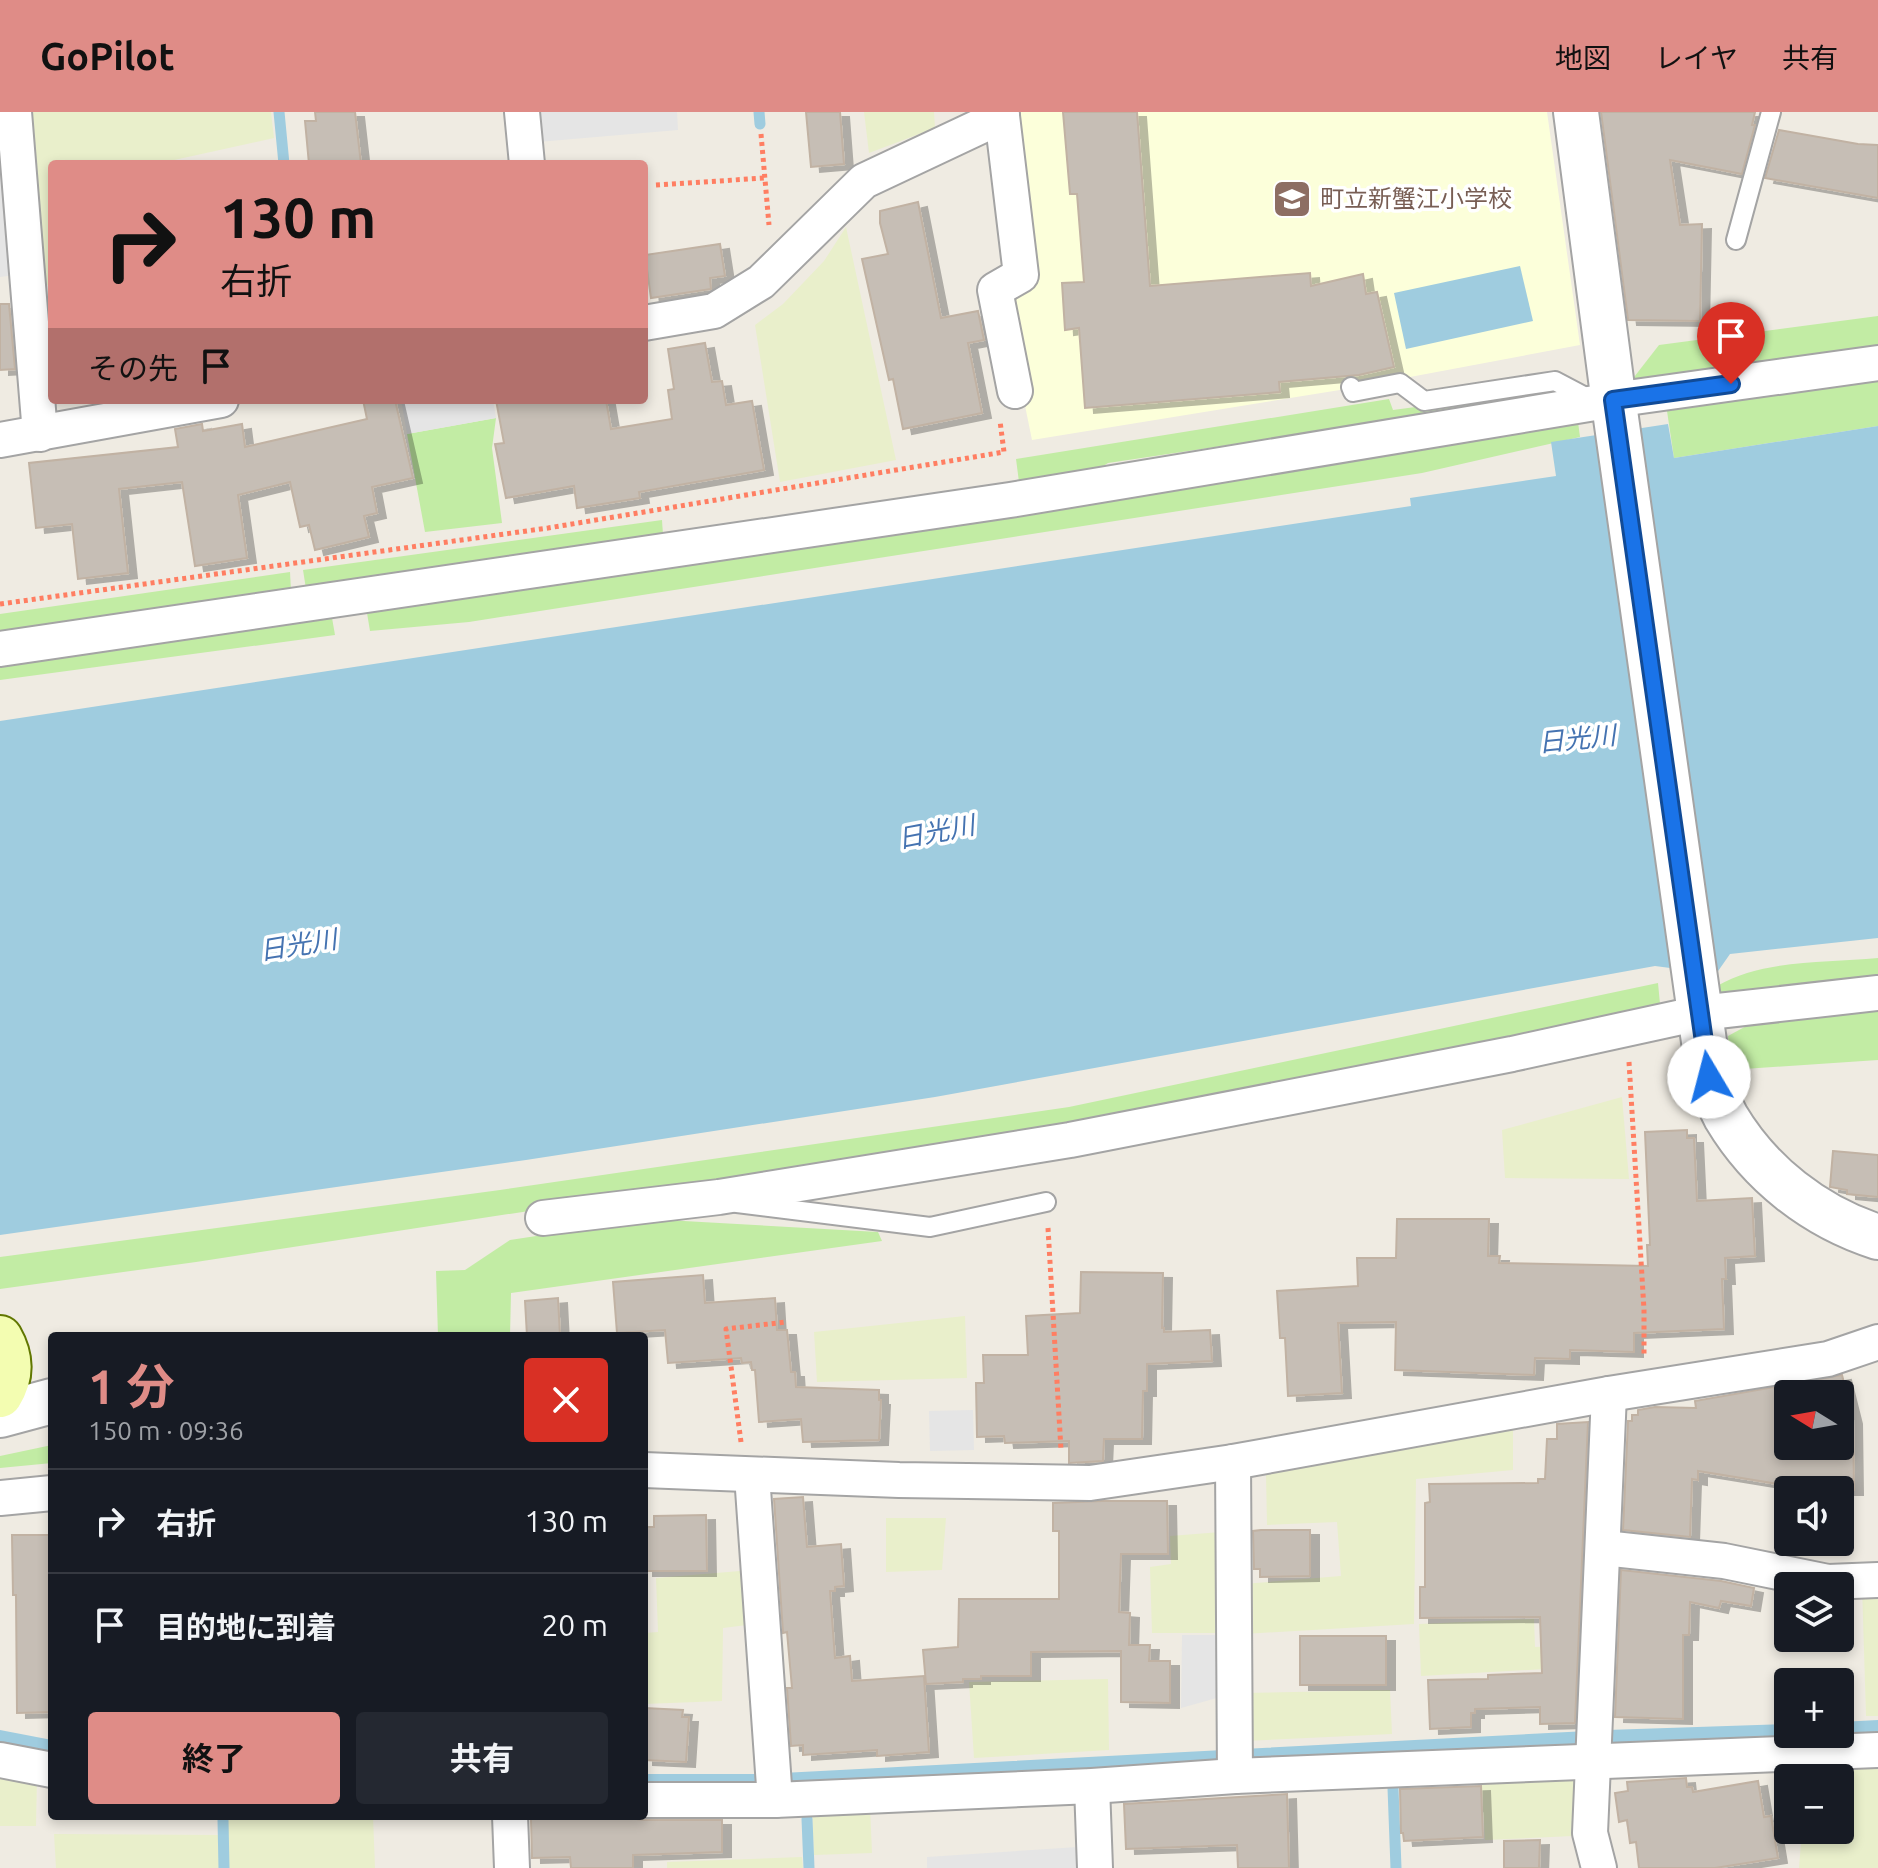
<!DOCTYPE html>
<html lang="ja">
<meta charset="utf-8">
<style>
:root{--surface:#171b24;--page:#242831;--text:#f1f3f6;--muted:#9ea1a6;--line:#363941;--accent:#df8c87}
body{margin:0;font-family:Ubuntu,"Noto Sans JP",sans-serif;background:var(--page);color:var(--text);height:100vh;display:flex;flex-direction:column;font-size:30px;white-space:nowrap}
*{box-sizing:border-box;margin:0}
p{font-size:26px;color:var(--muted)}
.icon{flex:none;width:44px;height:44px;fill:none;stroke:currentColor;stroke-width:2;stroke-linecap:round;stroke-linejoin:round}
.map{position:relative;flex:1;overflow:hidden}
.panel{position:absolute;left:48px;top:1220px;width:600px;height:488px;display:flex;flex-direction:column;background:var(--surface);border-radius:8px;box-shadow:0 4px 12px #0003}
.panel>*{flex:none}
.hud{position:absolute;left:48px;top:48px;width:600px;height:244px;border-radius:8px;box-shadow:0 4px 12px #0003;background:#df8c87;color:#111;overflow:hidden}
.needle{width:52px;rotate:281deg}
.tools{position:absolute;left:1774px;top:1268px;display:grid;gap:16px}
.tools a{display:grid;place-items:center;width:80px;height:80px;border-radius:8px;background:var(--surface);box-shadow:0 4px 12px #0003;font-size:40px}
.pin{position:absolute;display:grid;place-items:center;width:68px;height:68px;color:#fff;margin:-82px -34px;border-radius:50% 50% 50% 0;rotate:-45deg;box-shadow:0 0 8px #0007}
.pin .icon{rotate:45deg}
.me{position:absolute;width:88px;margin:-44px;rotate:352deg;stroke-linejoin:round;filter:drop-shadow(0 0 6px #0008)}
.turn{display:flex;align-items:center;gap:28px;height:168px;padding:0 40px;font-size:36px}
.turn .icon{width:104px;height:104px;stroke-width:2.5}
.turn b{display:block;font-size:56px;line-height:68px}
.then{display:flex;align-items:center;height:76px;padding:0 40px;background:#0003;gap:16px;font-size:30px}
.round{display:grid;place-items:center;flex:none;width:84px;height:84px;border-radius:8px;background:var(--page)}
.summary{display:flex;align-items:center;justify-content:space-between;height:136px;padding:0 40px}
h1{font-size:48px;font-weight:700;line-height:60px;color:var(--accent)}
.action{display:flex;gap:16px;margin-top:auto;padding:16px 40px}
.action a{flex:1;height:92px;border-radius:8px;background:var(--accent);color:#111;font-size:32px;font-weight:700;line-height:92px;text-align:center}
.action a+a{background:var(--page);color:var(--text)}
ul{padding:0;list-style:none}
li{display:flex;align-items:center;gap:24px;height:104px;padding:0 40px;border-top:2px solid var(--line)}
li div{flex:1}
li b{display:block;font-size:30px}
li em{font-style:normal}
header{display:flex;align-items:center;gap:48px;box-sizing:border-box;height:112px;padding:0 40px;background:var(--accent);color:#111}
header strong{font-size:38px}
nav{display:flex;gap:44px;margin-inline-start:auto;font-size:28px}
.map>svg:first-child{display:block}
.education{fill:#fcffda}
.farmland{fill:#e9efcb}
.grass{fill:#c2eca4}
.parking{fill:#e5e5e5}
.water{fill:#9fccdf}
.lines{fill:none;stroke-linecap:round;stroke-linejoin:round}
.stream{stroke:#9fccdf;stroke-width:11}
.building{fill:#c6beb5;stroke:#c1b2a3;stroke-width:2;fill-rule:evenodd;filter:url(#shadow)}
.service-casing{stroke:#a4a4a4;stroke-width:22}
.minor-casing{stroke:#a4a4a4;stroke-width:38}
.tertiary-casing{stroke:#a4a4a4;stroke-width:48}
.secondary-casing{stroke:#617700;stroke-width:48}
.path{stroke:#ff7e62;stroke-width:5;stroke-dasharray:4 4;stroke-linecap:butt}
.service{stroke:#fff;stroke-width:18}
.minor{stroke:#fff;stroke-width:34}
.tertiary{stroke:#fff;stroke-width:44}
.secondary{stroke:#f3fdb1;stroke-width:44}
.route-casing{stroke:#114b97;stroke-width:20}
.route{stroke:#1a73e8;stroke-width:14}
.labels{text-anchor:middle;stroke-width:7;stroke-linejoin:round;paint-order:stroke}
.education-label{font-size:24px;fill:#785e54;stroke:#fff;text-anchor:start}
.water-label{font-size:26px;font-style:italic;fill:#4573b1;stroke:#fff}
</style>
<header>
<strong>GoPilot</strong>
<nav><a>地図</a><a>レイヤ</a><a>共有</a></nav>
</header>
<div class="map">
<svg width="1878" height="1756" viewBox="0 0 1878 1756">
<defs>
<filter id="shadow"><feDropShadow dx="9" dy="5" stdDeviation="0" flood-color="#0004"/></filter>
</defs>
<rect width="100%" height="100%" fill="#efebe2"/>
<polygon class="education" points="1019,0 1547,0 1580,233 1346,277 1032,328 1004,190 1032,173"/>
<g class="farmland">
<polygon points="31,0 271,0 274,26 156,52 52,52 52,172 42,174"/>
<polygon points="864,0 934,0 935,16 869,41"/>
<polygon points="846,115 896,348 780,370 755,213 783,192 824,149"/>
<polygon points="1622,985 1629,1067 1505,1066 1502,1018"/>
<polygon points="965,1204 967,1266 817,1270 814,1220"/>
<polygon points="1513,1315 1513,1358 1416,1367 1414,1512 1244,1522 1243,1472 1341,1464 1337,1410 1267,1413 1266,1362"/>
<polygon points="886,1406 946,1406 942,1458 886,1460"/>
<polygon points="1221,1420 1222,1521 1152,1521 1150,1455 1171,1452 1170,1424"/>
<polygon points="752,1458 755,1512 723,1516 722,1589 644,1592 644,1521 658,1520 656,1466"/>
<polygon points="1878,1472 1878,1604 1866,1604 1862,1473"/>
<polygon points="1534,1507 1535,1535 1579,1533 1580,1555 1421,1564 1419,1512"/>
<polygon points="1108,1567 1109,1638 974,1646 969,1570"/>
<polygon points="1390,1578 1392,1622 1245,1629 1242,1581"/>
<polygon points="1878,1646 1878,1756 1799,1756 1802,1718 1840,1718 1840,1666 1805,1666 1806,1648"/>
<polygon points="0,1661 37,1668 36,1714 0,1714"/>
<polygon points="1568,1663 1577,1669 1573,1724 1485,1728 1481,1666"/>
<polygon points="870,1694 872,1741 814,1743 812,1697"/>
<polygon points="227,1704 373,1704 375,1756 228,1756"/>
<polygon points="54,1722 219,1723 219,1756 56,1756"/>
<polygon points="802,1745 803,1756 667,1756 667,1750"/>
</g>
<g class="grass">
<polygon points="1878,204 1878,237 1631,269 1659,233"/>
<polygon points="1878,267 1878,314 1674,346 1667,299"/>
<polygon points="1542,278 1563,283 1108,351 1097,358 1019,370 1016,347 1389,287 1393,298"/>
<polygon points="496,306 492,336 502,411 425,420 407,322"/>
<polygon points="1578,310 1580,325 1422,361 469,510 370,519 366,495"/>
<polygon points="662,408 663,423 306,477 303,458"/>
<polygon points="290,460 291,479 0,523 0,502"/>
<polygon points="331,500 335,523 0,568 0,550"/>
<path d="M1878,846V873L1745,886L1718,880L1717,874C1763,847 1826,851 1878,846Z"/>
<polygon points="1658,871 1660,892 1597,912 1070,1016 196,1150 0,1177 0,1145 500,1078 1069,995"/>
<polygon points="1878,894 1878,948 1730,958 1728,924 1761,906"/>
<polygon points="648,1107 878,1120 882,1129 511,1181 510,1224 438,1224 436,1159 465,1158 510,1128"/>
<polygon points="52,1333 52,1351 0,1356 0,1344"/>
</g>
<g class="parking">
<polygon points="0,0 15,163 0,165"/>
<polygon points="535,0 677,0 678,18 538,30"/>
<polygon points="401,288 493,288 496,306 407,322"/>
<polygon points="973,1298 974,1338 930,1339 929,1299"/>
<polygon points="1182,1523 1224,1523 1224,1584 1181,1596"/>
<polygon points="1078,1735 1080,1756 927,1756 927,1745"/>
</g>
<g class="water">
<polygon points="1520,154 1533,209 1406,237 1394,181"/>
<polygon points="1668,312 1674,346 1878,314 1878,826 1730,842 1716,862 1655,854 935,985 526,1048 0,1123 0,609 1411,394 1410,386 1556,364 1551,330"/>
<polygon points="1878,1608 1878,1624 644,1677 644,1662 763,1662 1607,1618 1788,1612 1788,1622 1840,1622 1840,1610"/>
<polygon points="0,1618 52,1628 52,1642 0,1633"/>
</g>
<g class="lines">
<g class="stream">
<polyline points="279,0 284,52"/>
<polyline points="759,0 760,12"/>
<polyline points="1393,1676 1396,1756"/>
<polyline points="807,1707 809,1756"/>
<polyline points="223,1708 224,1756"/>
</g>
</g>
<g class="building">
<polygon points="315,0 355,0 361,52 309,52 305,9 316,9"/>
<polygon points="806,0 840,0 844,52 811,55"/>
<polygon points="1063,0 1137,0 1150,174 1310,161 1311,174 1363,162 1366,182 1377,180 1394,255 1359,263 1279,270 1280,280 1085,296 1079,216 1065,218 1062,171 1084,170 1077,82 1070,82"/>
<polygon points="1601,0 1755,0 1752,13 1755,13 1742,62 1670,48 1680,113 1702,112 1700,209 1628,208"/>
<polygon points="1779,18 1858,32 1878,33 1878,86 1765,66"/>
<polygon points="918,90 941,206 978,199 984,228 968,231 982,301 903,317 893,267 889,268 862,147 888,142 880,111 880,99"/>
<polygon points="720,132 725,164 710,166 711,177 651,186 645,143"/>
<polygon points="0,192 9,192 15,257 0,258"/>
<polygon points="705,231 712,270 722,269 726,293 752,289 764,358 639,380 640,386 577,396 574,374 506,386 495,332 504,331 496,288 606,288 611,317 672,307 668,278 674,277 668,237"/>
<polygon points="363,288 395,288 413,366 372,375 377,401 364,404 369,425 315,438 309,413 300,415 290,370 238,383 247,446 195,454 182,370 119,377 128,461 78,467 72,412 36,416 29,351 178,335 175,317 202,312 203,319 242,312 245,335 367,307"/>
<polygon points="1687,1018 1687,1026 1694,1026 1697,1089 1752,1086 1755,1144 1725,1146 1726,1167 1722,1167 1724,1217 1634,1221 1634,1240 1570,1238 1570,1247 1535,1246 1534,1263 1395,1258 1396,1210 1338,1211 1342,1281 1288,1284 1285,1226 1280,1226 1277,1179 1358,1174 1357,1146 1396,1146 1397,1107 1489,1107 1488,1144 1500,1144 1499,1151 1648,1154 1647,1133 1650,1133 1645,1020"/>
<polygon points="1833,1039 1878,1043 1878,1085 1847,1082 1847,1078 1830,1075"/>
<polygon points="1081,1160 1163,1161 1162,1216 1164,1216 1164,1220 1210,1218 1212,1249 1147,1252 1147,1279 1143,1279 1142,1327 1104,1327 1103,1349 1069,1351 1069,1329 1005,1331 1004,1324 977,1325 976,1271 984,1271 983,1243 1028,1243 1026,1204 1080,1201"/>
<polygon points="703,1163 705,1191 775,1186 777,1218 787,1218 791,1260 795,1260 796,1275 879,1278 879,1288 881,1288 879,1328 803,1330 801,1307 759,1310 755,1258 752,1258 751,1250 742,1251 741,1246 668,1251 665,1218 617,1221 613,1170"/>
<polygon points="558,1186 560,1224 527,1224 525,1189"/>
<path d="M1842,1263L1853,1307L1854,1378H1796V1375L1698,1359V1368L1692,1367L1690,1425L1623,1418L1628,1309H1632V1303H1638V1298L1655,1295L1696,1296L1695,1289ZM1788,1282H1840V1334H1788Z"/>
<polygon points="1588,1310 1575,1611 1540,1612 1540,1595 1475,1597 1475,1601 1471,1601 1471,1615 1430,1617 1428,1568 1488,1567 1488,1563 1542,1561 1540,1505 1420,1506 1420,1475 1425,1475 1425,1391 1430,1390 1429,1372 1538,1371 1538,1367 1545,1367 1547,1327 1557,1327 1557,1312"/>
<polygon points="803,1385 807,1435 841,1432 844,1474 835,1475 835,1479 830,1479 835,1546 850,1544 852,1569 924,1564 929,1640 877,1644 877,1638 803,1643 803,1633 791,1634 787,1576 792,1576 787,1520 783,1521 774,1387"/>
<polygon points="1102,1389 1167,1389 1168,1442 1121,1442 1119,1500 1130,1501 1129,1533 1150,1533 1149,1549 1170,1549 1170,1591 1121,1590 1121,1539 1031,1540 1031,1564 981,1564 981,1567 963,1567 963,1570 926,1572 923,1538 958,1535 959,1487 1059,1487 1059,1419 1053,1419 1053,1391"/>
<polygon points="706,1403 707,1459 644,1459 644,1415 654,1415 654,1404"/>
<polygon points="1261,1418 1310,1418 1310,1464 1260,1465 1260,1457 1254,1457 1253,1419"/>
<polygon points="12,1423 52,1423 52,1600 17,1601 16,1483 13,1483"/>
<polygon points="1621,1458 1721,1469 1754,1476 1751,1494 1721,1489 1719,1496 1690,1490 1689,1523 1683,1523 1683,1607 1615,1605"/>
<rect x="1300" y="1524" width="86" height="49"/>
<polygon points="644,1596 683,1598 682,1605 689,1605 686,1650 644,1648"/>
<polygon points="1686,1666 1687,1675 1692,1675 1693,1680 1758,1669 1764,1705 1771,1704 1778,1746 1715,1756 1639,1756 1636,1730 1630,1731 1627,1708 1619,1710 1615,1681 1628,1679 1627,1670"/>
<polygon points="1481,1674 1483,1725 1404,1729 1403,1721 1401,1721 1400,1677"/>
<polygon points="1287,1682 1289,1756 1238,1756 1237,1733 1126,1737 1124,1692"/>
<polygon points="612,1704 644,1708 722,1708 722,1740 633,1743 633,1756 571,1756 570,1745 532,1746 531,1707"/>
<polygon points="1540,1728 1539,1756 1504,1756 1504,1729"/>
</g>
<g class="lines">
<g class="service-casing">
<g id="service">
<polyline points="1736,128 1771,0"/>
<polyline points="1351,275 1353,280 1400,271 1424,289 1555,269 1593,289"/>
<polyline points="737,1091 930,1115 1046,1090"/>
</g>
</g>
<g class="minor-casing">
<g id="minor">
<polyline points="14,0 40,322"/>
<polyline points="522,0 527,52"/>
<polyline points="1002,4 1021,163 995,178 1015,279"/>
<polyline points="644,211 714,199 761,170 864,69 1002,4 1001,0"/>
<polyline points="0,328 221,288"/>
<polyline points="0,537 1010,388 1613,288 1878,251"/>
<polyline points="543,1106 719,1085 1070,1028 1512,942 1700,901 1878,881"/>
<polyline points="1233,1350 1235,1664"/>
<polyline points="644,1358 899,1368 1090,1371 1233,1350 1609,1282 1828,1247 1878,1230"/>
<polyline points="752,1363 775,1688"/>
<polyline points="0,1386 52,1381"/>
<polyline points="1604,1436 1724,1449 1828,1470 1878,1468"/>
<polyline points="0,1648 52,1658"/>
<polyline points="1092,1674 1095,1756"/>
<polyline points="644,1688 775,1688 1092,1674 1235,1664 1878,1638"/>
<polyline points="510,1704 512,1756"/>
<polyline points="1599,1756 1590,1721 1609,1282"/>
</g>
</g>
<g class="tertiary-casing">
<g id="tertiary">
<path d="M1576,0L1616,306L1709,965C1714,978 1719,992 1726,1005C1760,1062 1815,1105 1878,1125"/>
<polyline points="0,1303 52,1289"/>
</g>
</g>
<g class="secondary-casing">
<path id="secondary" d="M0,1226C11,1245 12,1264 0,1283"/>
</g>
<g class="path">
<polyline points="761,22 769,113"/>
<polyline points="656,73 765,66"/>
<polyline points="0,492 548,416 1004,340 1000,309"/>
<polyline points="1629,950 1644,1198 1644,1243"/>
<polyline points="1048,1116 1061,1338"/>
<polyline points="741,1330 726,1217 786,1210"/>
</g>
<use href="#service" class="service"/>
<use href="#minor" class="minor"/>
<use href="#tertiary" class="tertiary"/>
<use href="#secondary" class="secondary"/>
</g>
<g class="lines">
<g class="route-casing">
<polyline id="route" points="1709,965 1613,288 1731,272"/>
</g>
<use href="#route" class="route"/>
</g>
<defs>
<g id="school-square" transform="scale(2)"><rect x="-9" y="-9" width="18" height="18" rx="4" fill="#8d6e63" stroke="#fff"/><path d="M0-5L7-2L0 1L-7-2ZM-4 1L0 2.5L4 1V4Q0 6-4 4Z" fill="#fff"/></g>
</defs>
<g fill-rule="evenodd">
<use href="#school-square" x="1292" y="87"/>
</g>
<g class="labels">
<g class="education-label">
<text x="1320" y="95">町立新蟹江小学校</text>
</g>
<g class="water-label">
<text transform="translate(1577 627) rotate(-6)" y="9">日光川</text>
<text transform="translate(936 720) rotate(-11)" y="9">日光川</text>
<text transform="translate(298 833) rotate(-9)" y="9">日光川</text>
</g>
</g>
</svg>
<div class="tools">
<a><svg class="needle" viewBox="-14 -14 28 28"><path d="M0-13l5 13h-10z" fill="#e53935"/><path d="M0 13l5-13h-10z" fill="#9ea1a6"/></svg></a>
<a><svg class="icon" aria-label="sound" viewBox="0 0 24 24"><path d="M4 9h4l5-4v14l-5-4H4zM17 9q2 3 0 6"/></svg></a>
<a><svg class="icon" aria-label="layers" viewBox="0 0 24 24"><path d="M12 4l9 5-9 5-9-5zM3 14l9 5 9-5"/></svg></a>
<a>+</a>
<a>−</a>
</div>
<div class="pin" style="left:1731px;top:272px;background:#d93025"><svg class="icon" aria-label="arrive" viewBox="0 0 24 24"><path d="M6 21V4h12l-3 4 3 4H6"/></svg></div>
<svg class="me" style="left:1709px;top:965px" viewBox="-20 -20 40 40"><circle r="19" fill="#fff"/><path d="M0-13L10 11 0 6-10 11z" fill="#1a73e8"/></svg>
<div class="hud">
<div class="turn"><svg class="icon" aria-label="right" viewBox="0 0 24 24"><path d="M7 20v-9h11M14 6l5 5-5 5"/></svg><div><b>130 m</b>右折</div></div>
<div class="then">その先<svg class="icon" aria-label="arrive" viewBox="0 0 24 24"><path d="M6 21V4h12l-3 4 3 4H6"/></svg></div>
</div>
<section class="panel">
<div class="summary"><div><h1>1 分</h1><p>150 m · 09:36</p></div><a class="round" style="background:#d93025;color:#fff"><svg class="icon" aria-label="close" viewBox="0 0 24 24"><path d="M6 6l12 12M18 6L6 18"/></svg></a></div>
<ul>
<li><svg class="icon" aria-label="right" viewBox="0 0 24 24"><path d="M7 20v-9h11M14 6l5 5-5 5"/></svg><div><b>右折</b></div><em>130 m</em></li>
<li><svg class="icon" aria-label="arrive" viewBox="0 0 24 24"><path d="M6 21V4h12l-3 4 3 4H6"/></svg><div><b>目的地に到着</b></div><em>20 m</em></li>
</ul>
<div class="action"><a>終了</a><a>共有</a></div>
</section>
</div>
